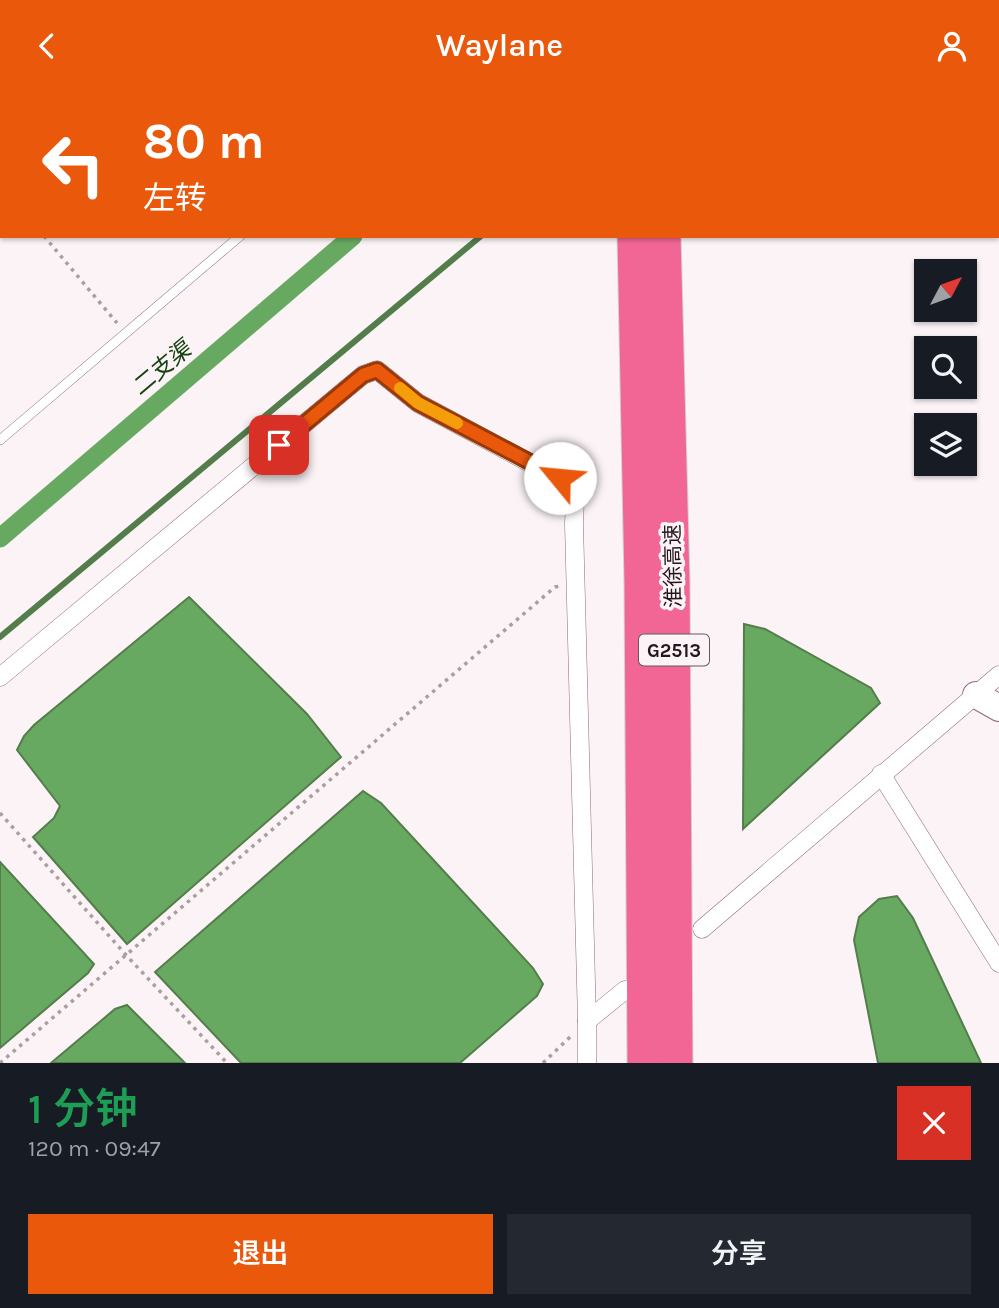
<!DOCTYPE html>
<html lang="zh">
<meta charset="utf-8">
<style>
:root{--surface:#171b24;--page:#242831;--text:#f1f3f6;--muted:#9ea1a6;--accent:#ea580c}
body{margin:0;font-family:Karla,"Noto Sans SC",sans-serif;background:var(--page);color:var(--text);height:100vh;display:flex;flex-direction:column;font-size:26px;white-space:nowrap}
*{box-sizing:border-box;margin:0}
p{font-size:23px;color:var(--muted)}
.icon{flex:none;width:38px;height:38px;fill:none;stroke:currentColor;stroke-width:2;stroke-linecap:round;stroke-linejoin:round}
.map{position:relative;height:972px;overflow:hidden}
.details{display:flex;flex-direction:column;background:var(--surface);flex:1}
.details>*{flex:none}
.hud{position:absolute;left:0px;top:0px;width:999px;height:147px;box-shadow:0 2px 5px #0004;background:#ea580c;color:#fff;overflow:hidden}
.needle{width:46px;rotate:49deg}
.fabs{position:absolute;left:914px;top:168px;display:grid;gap:14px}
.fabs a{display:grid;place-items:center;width:63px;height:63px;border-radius:0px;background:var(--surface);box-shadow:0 2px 5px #0004;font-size:35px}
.pin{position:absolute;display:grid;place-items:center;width:60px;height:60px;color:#fff;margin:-30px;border-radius:14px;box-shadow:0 4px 10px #0006}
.me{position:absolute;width:77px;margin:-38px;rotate:298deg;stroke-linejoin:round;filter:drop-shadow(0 0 5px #0008)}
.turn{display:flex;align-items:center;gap:24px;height:147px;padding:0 28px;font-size:32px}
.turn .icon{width:91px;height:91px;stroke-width:2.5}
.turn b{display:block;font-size:49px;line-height:60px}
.round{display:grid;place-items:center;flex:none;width:74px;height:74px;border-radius:0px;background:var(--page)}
.summary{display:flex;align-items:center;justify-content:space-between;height:119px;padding:0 28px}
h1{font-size:42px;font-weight:600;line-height:52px;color:#1e9e55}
.button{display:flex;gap:14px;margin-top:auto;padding:14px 28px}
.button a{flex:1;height:80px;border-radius:0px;background:var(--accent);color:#fff;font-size:28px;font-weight:600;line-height:80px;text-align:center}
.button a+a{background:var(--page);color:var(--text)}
header{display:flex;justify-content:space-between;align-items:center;height:91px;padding:0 28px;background:var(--accent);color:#fff;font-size:32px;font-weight:600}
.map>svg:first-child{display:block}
.water{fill:#68a961;stroke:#547d4c;stroke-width:2}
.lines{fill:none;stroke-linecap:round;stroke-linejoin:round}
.stream{stroke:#547d4c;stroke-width:6}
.canal{stroke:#68a961;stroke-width:19}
.lane-casing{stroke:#8f6b74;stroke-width:10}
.street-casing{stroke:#8f6b74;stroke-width:19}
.secondary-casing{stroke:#8f6b74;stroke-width:28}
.highway-casing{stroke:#d3d0d1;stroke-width:35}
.path{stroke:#a99fa1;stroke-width:3.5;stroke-dasharray:3.5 5;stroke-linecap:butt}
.lane{stroke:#fff;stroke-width:9}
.street{stroke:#fff;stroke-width:18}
.secondary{stroke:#fff;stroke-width:26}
.highway{stroke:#f16695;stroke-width:33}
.route-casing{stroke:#983908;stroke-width:18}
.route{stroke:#ea580c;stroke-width:12}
.slow{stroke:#f59e0b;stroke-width:12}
.labels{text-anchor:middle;stroke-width:7;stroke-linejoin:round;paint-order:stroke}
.shield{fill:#fbf3f5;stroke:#64585c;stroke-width:2}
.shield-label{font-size:19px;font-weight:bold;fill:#24161a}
.street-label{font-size:21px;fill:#24161a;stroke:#fbf3f5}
.water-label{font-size:23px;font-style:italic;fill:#144110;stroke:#fbf3f5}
</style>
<header><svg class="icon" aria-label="back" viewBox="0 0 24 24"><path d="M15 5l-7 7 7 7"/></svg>Waylane<svg class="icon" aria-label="person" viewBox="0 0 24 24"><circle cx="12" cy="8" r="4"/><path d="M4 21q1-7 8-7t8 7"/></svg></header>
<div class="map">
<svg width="999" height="972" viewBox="0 0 999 972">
<rect width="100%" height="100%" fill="#fbf3f5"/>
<g class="water">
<polygon points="189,506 307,623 341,666 127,853 33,746 54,727 60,715 17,659 24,645 34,634"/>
<polygon points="744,533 765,538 871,597 880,612 743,738"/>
<polygon points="363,700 381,712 533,877 543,893 537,905 460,972 241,972 155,881"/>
<polygon points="0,771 94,873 88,882 0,957"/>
<polygon points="897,805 913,827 981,972 878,972 854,849 859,826 879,808"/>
<polygon points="127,914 185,972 51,972 115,918"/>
</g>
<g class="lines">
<polyline class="stream" points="0,546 481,145"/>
<g class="canal">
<polyline points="527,2 529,0"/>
<polyline points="0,447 353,145"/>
</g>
<g class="lane-casing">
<g id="lane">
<polyline points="410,2 412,0"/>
<polyline points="0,349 240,145"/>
</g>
</g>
<g class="street-casing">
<g id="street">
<polyline points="0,586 363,284 377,279 418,312 560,388 575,409 574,433 587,930 587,972"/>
<polyline points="881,683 999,872"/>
<polyline points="702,838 999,584"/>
<polyline points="587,930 625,899"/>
</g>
</g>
<g class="secondary-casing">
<polyline id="secondary" points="976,604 999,617"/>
</g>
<g class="highway-casing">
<g id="highway">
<polyline points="628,0 628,2"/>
<polyline points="658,0 658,2"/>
<polyline points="634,145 641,491 644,972"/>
<polyline points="664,145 673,491 676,972"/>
</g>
</g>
<g class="path">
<polyline points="0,93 2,95"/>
<polyline points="44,145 117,232"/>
<polyline points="0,722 126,864 227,972"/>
<polyline points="0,972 555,496 560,495"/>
<polyline points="543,972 570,946"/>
</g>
<use href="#lane" class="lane"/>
<use href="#street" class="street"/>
<use href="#secondary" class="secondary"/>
<use href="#highway" class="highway"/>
</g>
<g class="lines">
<g class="route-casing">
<polyline id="route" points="279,354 363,284 377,279 418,312 560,387"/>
</g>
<use href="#route" class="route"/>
<polyline class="slow" points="400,297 418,312 457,332"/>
</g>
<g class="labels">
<rect class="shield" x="639" y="543.5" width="70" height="31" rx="5"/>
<g class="shield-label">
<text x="674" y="566">G2513</text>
</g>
<g class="street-label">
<text transform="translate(673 475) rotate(-91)" y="7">淮徐高速</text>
</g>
<g class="water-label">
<text transform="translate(161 277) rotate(-40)" y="8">二支渠</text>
</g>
</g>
</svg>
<div class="fabs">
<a><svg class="needle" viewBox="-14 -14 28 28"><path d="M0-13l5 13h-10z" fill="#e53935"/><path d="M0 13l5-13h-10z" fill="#9ea1a6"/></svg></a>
<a><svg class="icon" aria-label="search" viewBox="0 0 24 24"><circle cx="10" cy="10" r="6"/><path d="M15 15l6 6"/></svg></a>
<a><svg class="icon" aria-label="layers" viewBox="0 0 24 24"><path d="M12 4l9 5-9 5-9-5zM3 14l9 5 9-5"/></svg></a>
</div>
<div class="pin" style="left:279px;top:354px;background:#d93025"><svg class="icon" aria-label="arrive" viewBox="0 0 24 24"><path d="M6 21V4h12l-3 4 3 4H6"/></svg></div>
<svg class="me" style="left:560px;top:387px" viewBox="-20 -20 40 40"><circle r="19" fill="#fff"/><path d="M0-13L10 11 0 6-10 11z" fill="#ea580c"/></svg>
<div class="hud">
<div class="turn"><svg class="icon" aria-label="left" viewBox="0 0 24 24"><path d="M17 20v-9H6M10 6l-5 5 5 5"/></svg><div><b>80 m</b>左转</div></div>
</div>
</div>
<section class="details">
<div class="summary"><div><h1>1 分钟</h1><p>120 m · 09:47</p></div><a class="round" style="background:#d93025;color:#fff"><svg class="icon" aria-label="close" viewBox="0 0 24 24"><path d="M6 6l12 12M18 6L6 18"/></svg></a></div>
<div class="button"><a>退出</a><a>分享</a></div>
</section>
